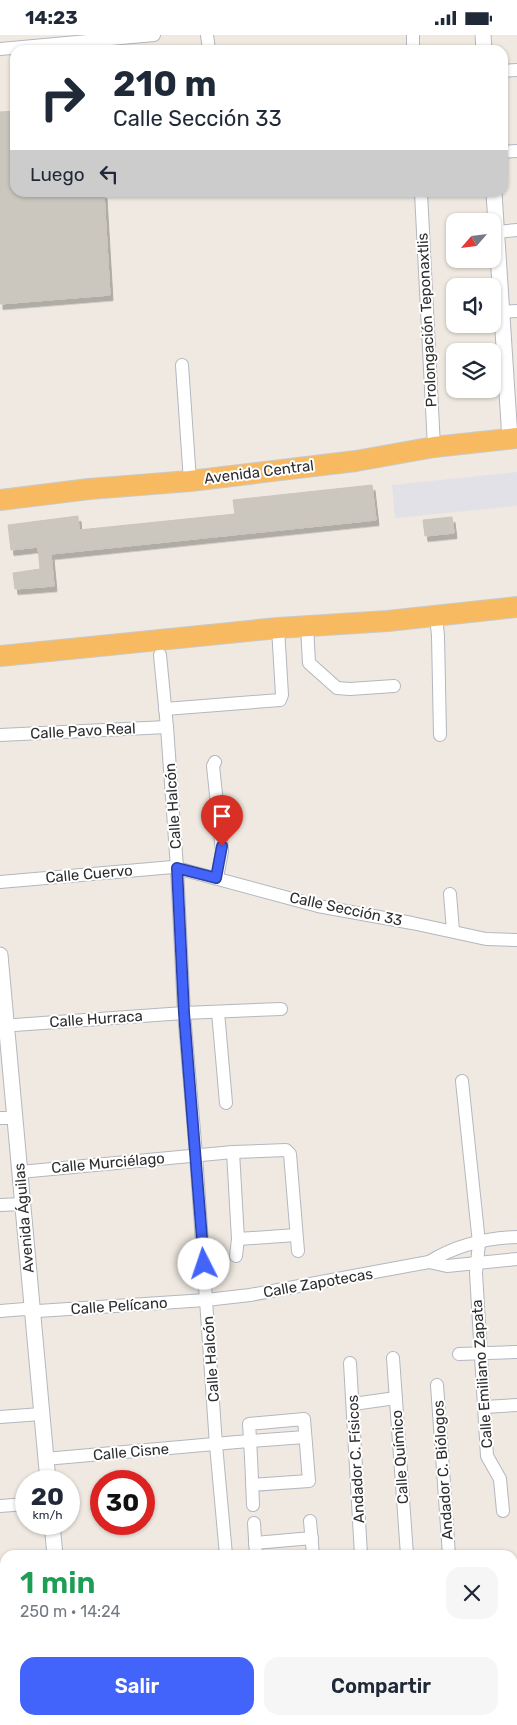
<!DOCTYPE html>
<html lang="es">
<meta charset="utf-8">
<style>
:root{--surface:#fff;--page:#f6f6f7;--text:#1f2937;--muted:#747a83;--accent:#4264fb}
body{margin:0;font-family:Rubik,sans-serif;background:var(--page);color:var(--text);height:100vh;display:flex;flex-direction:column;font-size:19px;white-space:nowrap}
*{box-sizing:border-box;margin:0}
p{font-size:16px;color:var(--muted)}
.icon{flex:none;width:28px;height:28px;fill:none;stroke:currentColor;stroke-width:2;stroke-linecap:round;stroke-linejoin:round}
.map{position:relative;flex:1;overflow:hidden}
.side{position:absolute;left:0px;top:1515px;width:518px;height:175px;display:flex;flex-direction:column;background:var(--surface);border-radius:15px 15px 0 0;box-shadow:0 1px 4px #0004}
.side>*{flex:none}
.hud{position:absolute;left:10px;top:10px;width:498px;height:152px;border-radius:15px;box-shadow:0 1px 4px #0004;background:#fff;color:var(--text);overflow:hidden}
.needle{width:32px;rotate:242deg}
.buttons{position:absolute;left:446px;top:178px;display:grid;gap:10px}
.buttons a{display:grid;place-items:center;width:55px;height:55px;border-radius:10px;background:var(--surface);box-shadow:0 1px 4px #0004;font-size:25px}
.speed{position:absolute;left:15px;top:1435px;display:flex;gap:10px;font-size:25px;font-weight:700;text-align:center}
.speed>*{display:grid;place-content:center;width:65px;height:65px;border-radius:50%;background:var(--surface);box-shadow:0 1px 4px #0004;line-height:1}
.speed small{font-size:12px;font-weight:400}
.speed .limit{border:8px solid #d22;background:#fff;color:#111}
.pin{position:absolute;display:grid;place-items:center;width:42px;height:42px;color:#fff;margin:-51px -21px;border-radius:50% 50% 50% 0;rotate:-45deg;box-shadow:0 0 5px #0007}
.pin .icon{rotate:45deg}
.me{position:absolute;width:55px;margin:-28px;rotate:356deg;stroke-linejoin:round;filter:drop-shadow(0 0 4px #0008)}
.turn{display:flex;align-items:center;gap:18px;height:105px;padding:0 20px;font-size:22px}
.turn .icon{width:65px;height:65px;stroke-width:2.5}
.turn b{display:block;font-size:35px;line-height:42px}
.then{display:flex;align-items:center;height:48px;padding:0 20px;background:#0003;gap:10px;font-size:19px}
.round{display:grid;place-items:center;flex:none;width:52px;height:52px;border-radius:15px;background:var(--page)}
.headline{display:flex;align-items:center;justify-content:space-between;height:85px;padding:0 20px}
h1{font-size:30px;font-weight:600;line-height:38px;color:#1e9e55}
.button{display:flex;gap:10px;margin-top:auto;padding:10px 20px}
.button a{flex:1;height:58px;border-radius:15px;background:var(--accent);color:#fff;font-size:20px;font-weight:600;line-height:58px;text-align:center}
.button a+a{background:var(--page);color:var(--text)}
.status{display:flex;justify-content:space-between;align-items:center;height:35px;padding:0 25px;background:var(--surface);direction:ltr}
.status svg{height:14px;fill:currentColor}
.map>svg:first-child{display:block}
.industrial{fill:#e3e1e8}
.building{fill:#cbc7bf;stroke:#cbc5ba;filter:url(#shadow)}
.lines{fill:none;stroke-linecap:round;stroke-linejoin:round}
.minor-casing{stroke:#b4b7c1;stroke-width:14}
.tertiary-casing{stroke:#b4b7c1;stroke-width:17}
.trunk-casing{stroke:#c9c9c9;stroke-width:22}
.minor{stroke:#fff;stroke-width:12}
.tertiary{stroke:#fff;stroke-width:15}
.trunk{stroke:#f8ba60;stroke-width:20}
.route-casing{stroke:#2b41a3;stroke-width:12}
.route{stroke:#4264fb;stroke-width:9}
.labels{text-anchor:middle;stroke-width:4;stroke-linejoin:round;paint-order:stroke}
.street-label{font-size:15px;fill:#2e2e2e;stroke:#fff}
</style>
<div class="status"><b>14:23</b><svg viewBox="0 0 49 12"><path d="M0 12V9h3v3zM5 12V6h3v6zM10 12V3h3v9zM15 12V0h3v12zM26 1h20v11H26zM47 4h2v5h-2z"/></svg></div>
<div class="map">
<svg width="517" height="1690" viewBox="0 0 517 1690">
<defs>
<filter id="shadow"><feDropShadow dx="3" dy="5.5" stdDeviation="0" flood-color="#0004"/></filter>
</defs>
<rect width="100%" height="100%" fill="#efe9e1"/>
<polygon class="industrial" points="517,437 517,471 395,483 392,450"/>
<g class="building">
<polygon points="15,76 15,158 104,158 110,260 0,269 0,77"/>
<polygon points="372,450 376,485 51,519 54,551 15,554 13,538 40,534 38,512 11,515 8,490 78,481 79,495 235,479 233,465"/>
<polygon points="452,482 454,498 425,501 423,485"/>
</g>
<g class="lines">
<g class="minor-casing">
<g id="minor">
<polyline points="207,0 209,15"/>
<polyline points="413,0 413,15"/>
<polyline points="0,14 154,0"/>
<polyline points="502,36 517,35"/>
<polyline points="502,117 517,116"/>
<polyline points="421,158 434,412"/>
<polyline points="496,197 517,195"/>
<polyline points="502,277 517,276"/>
<polyline points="182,330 190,446"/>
<polyline points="436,581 438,601 440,700"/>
<polyline points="307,591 309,628 337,653 350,654 394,651"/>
<polyline points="160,620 167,692 177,833 184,978 196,1120 216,1410 226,1520"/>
<polyline points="165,674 280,665 282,660 278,593"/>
<polyline points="0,700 167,692"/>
<polyline points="215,727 213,731 222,816 217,843"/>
<polyline points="0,847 173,832 318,871 412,888 486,904 517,905"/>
<polyline points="450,859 453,896"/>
<polyline points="218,977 226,1068"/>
<polyline points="0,991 184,978 281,974"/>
<polyline points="462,1046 479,1208 476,1238 487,1421 500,1444 503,1476"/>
<polyline points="0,1083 15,1083"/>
<polyline points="233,1117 238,1204 236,1221"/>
<polyline points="20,1137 233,1117 286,1115 290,1119 298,1216"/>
<polyline points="0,1170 23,1169"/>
<polyline points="238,1204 296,1200"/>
<polyline points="429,1227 447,1231 517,1224"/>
<path d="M0,1276L25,1274L38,1276L206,1265L250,1260L429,1227C455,1211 487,1203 517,1202"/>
<polyline points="459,1319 517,1317"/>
<polyline points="393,1323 407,1520"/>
<polyline points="350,1328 361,1520"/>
<polyline points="437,1350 449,1520"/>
<polyline points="353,1369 396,1363"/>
<polyline points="484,1372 517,1370"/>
<polyline points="0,1382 41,1379"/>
<polyline points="45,1424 237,1407 305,1402"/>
<path d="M252,1450L309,1446L304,1384L249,1389C251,1416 252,1443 253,1470"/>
<polyline points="0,1471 26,1469"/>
<polyline points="310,1486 313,1520"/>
<polyline points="254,1488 256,1520"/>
<polyline points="255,1508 312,1503"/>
<polyline points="0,1558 5,1557"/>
<polyline points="0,1644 5,1644"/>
<polyline points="238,1685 238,1690"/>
<polyline points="274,1685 275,1690"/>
<polyline points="375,1685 375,1690"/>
</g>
</g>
<g class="tertiary-casing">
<g id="tertiary">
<polyline points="483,0 484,15"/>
<polyline points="494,158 510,404"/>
<polyline points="0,920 48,1446"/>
<polyline points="52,1489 55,1520"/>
<polyline points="71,1685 71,1690"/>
</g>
</g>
<g class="trunk-casing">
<g id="trunk">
<polyline points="0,465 89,454 190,446 356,426 434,412 517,403"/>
<polyline points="0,621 278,593 388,586 517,572"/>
</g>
</g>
<use href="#minor" class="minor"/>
<use href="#tertiary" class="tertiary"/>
<use href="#trunk" class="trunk"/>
</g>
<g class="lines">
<g class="route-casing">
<polyline id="route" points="204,1229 184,978 177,833 216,843 222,811"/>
</g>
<use href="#route" class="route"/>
</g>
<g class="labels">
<g class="street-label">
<text transform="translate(427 285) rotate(-93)" y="5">Prolongación Teponaxtlis</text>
<text transform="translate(259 437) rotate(-7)" y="5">Avenida Central</text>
<text transform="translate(83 696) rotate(-3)" y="5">Calle Pavo Real</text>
<text transform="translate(173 771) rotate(-94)" y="5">Calle Halcón</text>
<text transform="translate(89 839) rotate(-5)" y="5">Calle Cuervo</text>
<text transform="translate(346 874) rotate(12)" y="5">Calle Sección 33</text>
<text transform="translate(96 984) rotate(-4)" y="5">Calle Hurraca</text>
<text transform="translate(108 1128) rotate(-5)" y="5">Calle Murciélago</text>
<text transform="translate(24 1183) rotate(-95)" y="5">Avenida Águilas</text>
<text transform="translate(318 1248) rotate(-10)" y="5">Calle Zapotecas</text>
<text transform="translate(119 1271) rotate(-4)" y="5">Calle Pelícano</text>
<text transform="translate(211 1324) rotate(-94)" y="5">Calle Halcón</text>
<text transform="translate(482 1339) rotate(-94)" y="5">Calle Emiliano Zapata</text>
<text transform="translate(131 1417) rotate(-5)" y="5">Calle Cisne</text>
<text transform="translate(400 1422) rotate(-94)" y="5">Calle Químico</text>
<text transform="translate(356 1424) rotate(-93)" y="5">Andador C. Físicos</text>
<text transform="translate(443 1435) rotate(-94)" y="5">Andador C. Biólogos</text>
</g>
</g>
</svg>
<div class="buttons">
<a><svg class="needle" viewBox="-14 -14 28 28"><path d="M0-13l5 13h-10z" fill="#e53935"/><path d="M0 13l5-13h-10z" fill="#747a83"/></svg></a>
<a><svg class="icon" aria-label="sound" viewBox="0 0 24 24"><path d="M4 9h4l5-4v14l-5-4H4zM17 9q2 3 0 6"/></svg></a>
<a><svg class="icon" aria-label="layers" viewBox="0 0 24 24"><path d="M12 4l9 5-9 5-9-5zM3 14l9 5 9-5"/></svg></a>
</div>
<div class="speed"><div>20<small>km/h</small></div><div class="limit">30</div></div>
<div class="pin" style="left:222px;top:811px;background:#d93025"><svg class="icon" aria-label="arrive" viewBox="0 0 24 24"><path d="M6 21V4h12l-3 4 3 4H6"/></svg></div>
<svg class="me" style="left:204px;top:1229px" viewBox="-20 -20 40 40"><circle r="19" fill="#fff"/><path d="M0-13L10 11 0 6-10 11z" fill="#4264fb"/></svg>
<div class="hud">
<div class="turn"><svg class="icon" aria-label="right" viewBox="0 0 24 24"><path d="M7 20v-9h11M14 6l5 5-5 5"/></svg><div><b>210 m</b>Calle Sección 33</div></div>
<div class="then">Luego<svg class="icon" aria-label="left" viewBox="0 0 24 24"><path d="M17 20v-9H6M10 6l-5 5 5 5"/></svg></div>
</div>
<section class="side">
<div class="headline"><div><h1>1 min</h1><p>250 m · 14:24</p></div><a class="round"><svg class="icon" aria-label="close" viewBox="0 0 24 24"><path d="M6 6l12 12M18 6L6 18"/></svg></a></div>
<div class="button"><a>Salir</a><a>Compartir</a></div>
</section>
</div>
